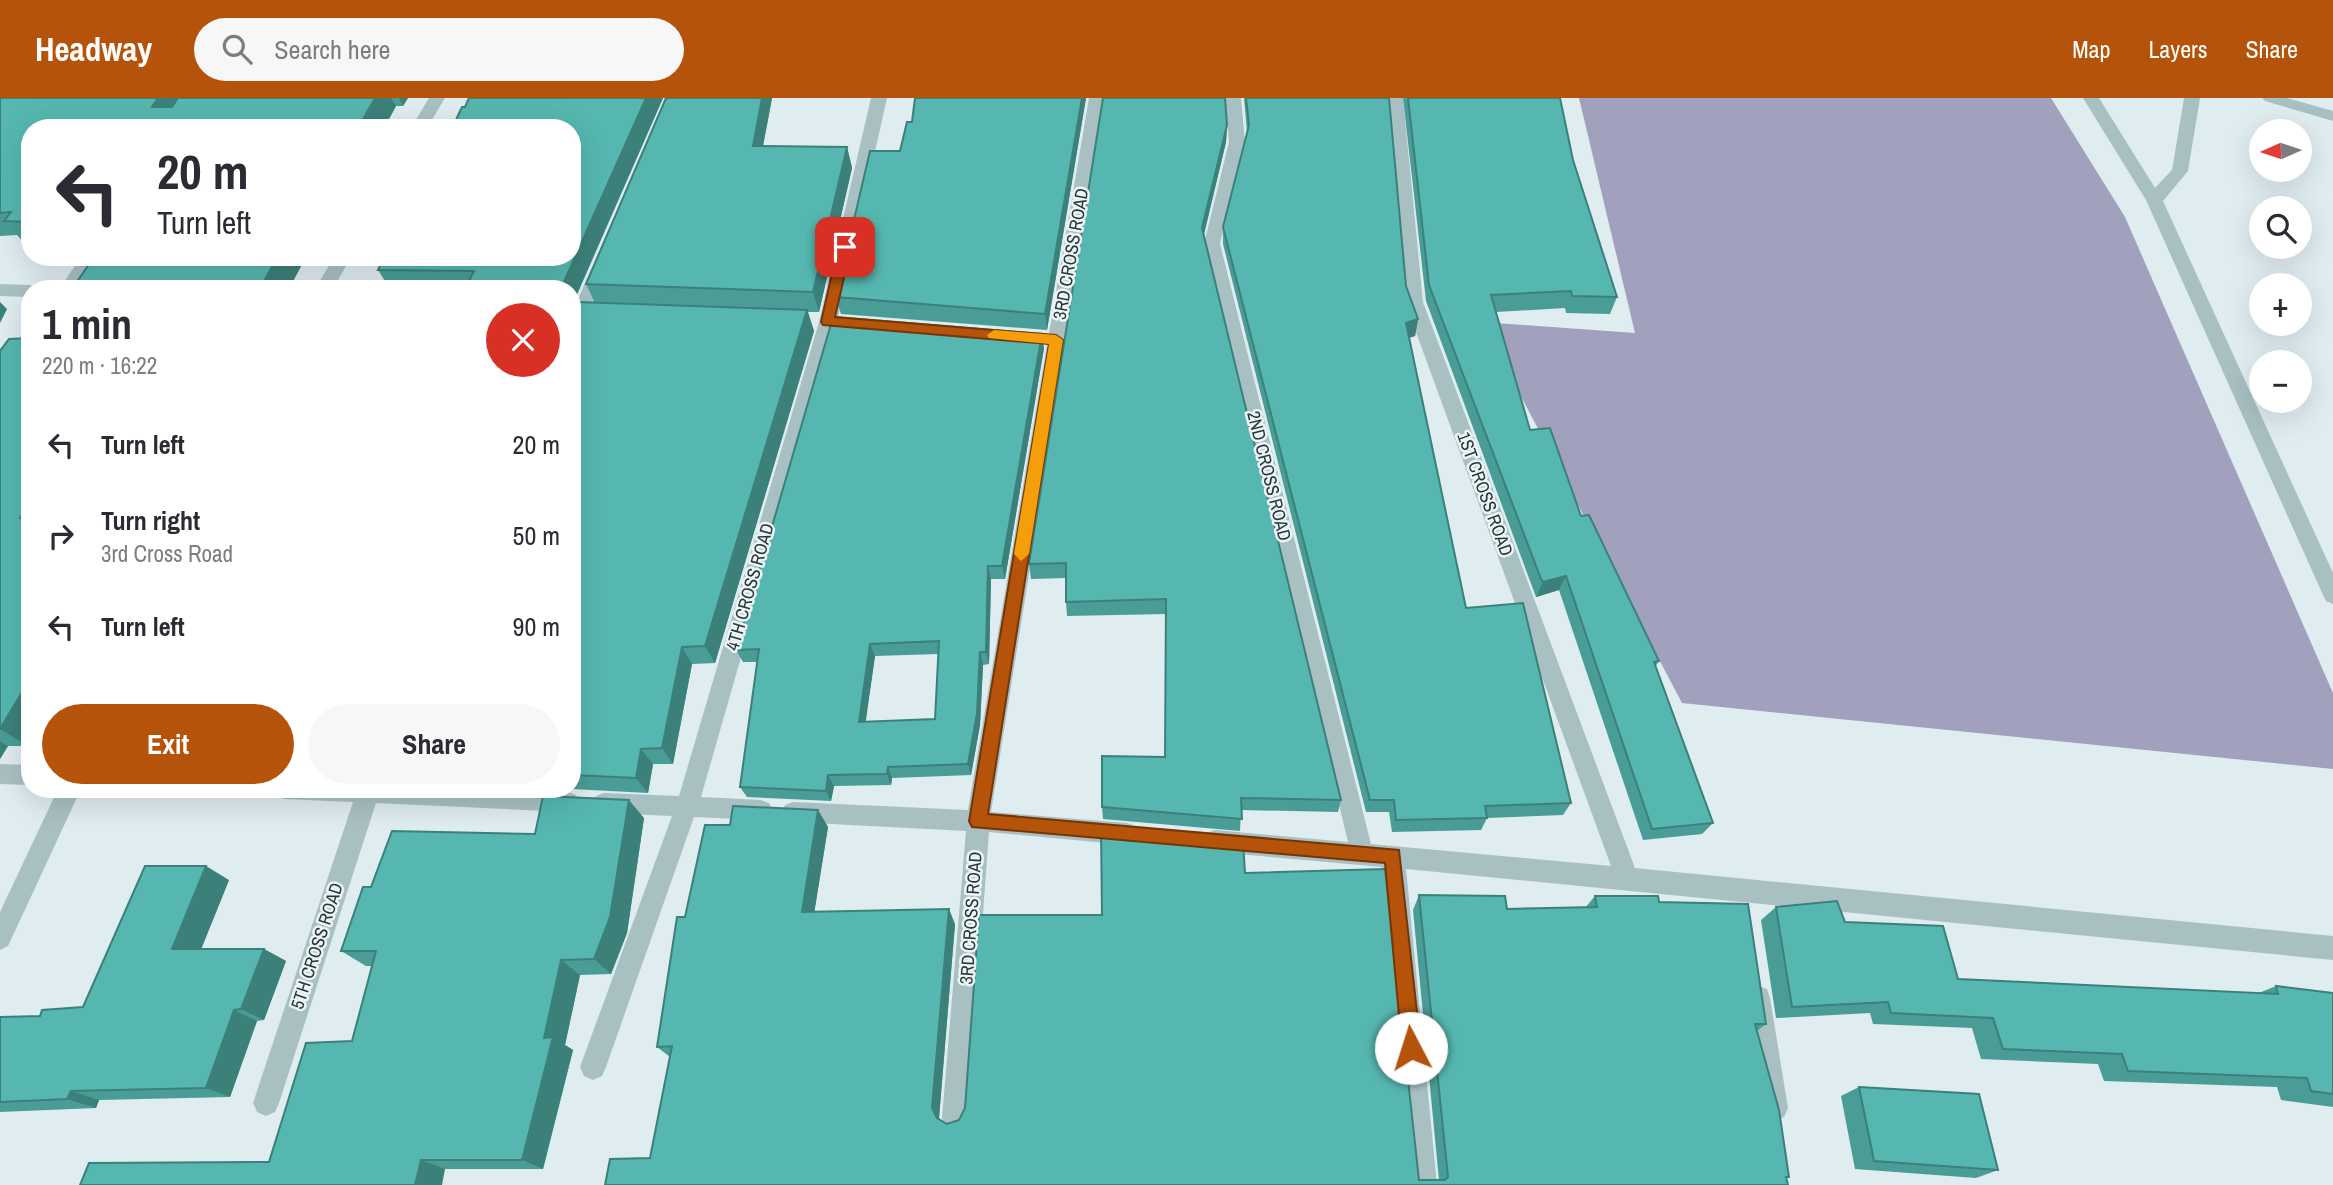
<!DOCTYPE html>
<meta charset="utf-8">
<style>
:root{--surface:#fff;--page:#f7f7f7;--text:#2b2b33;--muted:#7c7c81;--accent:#b45309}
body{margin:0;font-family:"Archivo Narrow",sans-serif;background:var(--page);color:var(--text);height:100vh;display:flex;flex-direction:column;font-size:26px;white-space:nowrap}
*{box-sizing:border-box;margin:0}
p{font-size:23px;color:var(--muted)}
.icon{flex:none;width:38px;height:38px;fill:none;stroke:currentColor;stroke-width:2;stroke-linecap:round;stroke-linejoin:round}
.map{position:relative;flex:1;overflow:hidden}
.drawer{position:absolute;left:21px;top:182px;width:560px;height:518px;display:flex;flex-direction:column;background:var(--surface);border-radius:28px;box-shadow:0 7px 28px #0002}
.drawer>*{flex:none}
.hud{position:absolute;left:21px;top:21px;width:560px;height:147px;border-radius:28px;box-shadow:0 7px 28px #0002;background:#fff;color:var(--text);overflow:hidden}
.needle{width:46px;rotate:267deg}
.tools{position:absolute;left:2249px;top:21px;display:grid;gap:14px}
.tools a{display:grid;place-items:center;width:63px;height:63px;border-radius:50%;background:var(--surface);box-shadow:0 7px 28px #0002;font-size:35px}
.pin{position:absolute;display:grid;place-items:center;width:60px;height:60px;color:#fff;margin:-30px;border-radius:14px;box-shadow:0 4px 10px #0006}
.me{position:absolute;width:77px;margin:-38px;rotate:355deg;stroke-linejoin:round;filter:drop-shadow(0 0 5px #0008)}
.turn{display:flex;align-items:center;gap:24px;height:147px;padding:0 21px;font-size:32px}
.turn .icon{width:91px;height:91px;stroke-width:2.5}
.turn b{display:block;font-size:49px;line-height:60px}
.round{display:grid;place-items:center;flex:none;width:74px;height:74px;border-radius:37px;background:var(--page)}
.summary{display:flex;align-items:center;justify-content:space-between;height:119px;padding:0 21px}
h1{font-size:42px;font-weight:700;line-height:52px}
.primary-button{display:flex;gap:14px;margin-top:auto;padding:14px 21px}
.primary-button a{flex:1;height:80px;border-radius:42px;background:var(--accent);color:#fff;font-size:28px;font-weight:700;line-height:80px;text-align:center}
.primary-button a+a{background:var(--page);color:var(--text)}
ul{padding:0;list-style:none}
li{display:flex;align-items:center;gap:21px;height:91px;padding:0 21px}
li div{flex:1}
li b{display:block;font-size:26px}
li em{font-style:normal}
header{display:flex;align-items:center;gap:42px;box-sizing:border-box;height:98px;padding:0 35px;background:var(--accent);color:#fff}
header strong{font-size:33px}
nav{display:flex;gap:38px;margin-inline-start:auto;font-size:24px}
.search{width:490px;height:63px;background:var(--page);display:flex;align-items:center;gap:18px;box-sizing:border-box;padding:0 24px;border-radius:38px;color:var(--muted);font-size:26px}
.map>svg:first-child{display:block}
.green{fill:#a1a0bd}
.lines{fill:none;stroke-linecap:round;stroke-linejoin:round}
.minor{fill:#a9c0c3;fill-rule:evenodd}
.wall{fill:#499d96;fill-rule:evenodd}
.shaded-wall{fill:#3c807a}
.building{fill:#55b7af;stroke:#3c807a;stroke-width:2;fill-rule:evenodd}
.route{fill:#b45309;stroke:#753606;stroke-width:2}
.slow{fill:#f59e0b}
.labels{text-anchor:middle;stroke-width:5;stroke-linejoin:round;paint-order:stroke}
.street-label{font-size:18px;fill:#2a3535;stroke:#ebf5f8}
</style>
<header>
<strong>Headway</strong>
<div class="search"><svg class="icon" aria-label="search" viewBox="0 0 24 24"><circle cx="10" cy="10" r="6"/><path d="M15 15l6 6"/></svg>Search here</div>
<nav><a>Map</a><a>Layers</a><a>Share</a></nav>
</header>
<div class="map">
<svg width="2333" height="1087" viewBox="0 0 2333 1087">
<rect width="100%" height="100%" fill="#dfecf0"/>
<polygon class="green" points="1579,0 2051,0 2125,119 2333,595 2333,671 1682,605 1482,224 1635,235"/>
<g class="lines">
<g class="minor">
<polygon points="429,0 445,0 427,30 411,30"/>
<polygon points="871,0 887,0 837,224 701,699 761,702 769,705 772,712 769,719 761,722 694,719 606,969 602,978 593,982 584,978 580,969 672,718 604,715 596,712 593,705 596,698 604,695 679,698 819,224"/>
<polygon points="1089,0 1105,0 991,714 1127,725 1135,728 1138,736 1135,744 1127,747 989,734 968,1020 964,1029 955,1033 946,1029 942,1020 966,733 793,724 785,721 782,714 785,707 793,704 968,712"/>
<polygon points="1225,0 1241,0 1245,44 1220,146 1371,746 1611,768 1405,204 1387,0 1403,0 1423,204 1635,770 2333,838 2333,862 1406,771 1437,1087 1411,1087 1382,769 1215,754 1207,751 1203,743 1207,735 1215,732 1348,744 1204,146 1229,44"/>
<polygon points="2083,0 2099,0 2155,90 2172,72 2184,0 2200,0 2188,73 2163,103 2333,475 2333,506 2326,503 2323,497 2146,102"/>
<polygon points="2262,0 2287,0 2333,13 2333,23 2265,3"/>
<polygon points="81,159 98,159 77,191 59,191"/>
<polygon points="334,159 351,159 333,191 315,191"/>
<polygon points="600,165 609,171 581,237 572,243 572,216 591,171"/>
<polygon points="0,186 30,187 37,191 30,191 30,199 0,198"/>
<polygon points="0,666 30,667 30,687 0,686"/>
<polygon points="58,691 81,691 8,848 0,852 0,814"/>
<polygon points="273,691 568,694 576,697 579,704 576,711 568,714 376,705 279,1005 275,1014 266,1018 257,1014 253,1005 353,704 284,701 276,698"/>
<polygon points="1758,888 1767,891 1770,900 1788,1010 1784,1019 1775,1023 1766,1019 1762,1010 1746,900 1749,891"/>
</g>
</g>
<g class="wall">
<polygon points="0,0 408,0 403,8 396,8 384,30 30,30 30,146 25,146 17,137 0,138"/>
<polygon points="469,0 663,0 573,206 572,191 390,191 378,172"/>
<polygon points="666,0 772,0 763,48 847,49 852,70 819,214 808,214 814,233 715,565 692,566 673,666 653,666 648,695 572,691 572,217 595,205 586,186"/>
<polygon points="915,0 1086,0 1047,232 841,216 836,199 900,53 912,24"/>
<polygon points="1244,0 1389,0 1406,188 1418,221 1415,238 1409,239 1466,510 1571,705 1563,717 1487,720 1481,732 1392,734 1389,714 1366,714 1223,146 1223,129 1247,34"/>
<polygon points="1403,0 1560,0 1573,62 1617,199 1610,216 1566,215 1565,210 1496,214 1530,332 1581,418 1659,563 1655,569 1713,725 1702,736 1643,742 1559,492 1536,499 1426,203"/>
<polygon points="1227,27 1226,44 1204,137 1341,702 1338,714 1241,712 1240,733 1103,721 1102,709 1165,659 1166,516 1067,518 1066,504 1066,480 1031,481 1029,466"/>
<path d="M1044,250L1005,481H991L989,566L983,567L980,627L971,677L892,680L891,687L834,688L831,703L747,699L740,689L757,564H743L736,552ZM938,556L935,621L865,624L875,558Z"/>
<polygon points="0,253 28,648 8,648 0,661"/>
<polygon points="818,712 828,729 814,814 955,826 939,1020 940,1022 947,1026 959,1022 1102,817 1245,775 1419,1082 1439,1082 1413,812 1419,797 1507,811 1585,810 1595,798 1659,804 1766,926 1757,933 1789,1079 1786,1080 605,1087 650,1060 670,959 657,949 685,819 730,727"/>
<polygon points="644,720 627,835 611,876 580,877 565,947 573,952 543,1071 445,1071 269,1064 352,943 372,868 366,868 341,853 371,789 535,736"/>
<polygon points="229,782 201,851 264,851 286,863 264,922 257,923 230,999 99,1002 96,1010 0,1014 0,919 40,918 83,909"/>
<polygon points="1776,809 1845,824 1958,881 2259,895 2276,888 2333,895 2333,1009 2281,1002 2277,989 2104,983 2098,966 1981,961 1972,930 1873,926 1870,915 1776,920 1761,822"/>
<polygon points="1859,989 1998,1072 1976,1080 1855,1071 1841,998"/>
</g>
<g class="shaded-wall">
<polygon points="158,0 189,0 174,24 152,9"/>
<polygon points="375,0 391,0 396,8 384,30 358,30"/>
<polygon points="399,0 408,0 403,8"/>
<polygon points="646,0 663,0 572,207 572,191 559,191 559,189"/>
<polygon points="762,0 772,0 759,69 753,48"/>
<polygon points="1082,0 1086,0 1047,232 1045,216"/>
<polygon points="123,22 130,30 118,30"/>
<polygon points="1227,27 1226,44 1201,147 1202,130"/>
<polygon points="847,49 852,70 819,214 813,194"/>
<polygon points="277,159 306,159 289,191 260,191"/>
<polygon points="0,204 7,211 0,225"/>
<polygon points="807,212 814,233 715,565 705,548"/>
<polygon points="1418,221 1415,238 1403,242 1406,225"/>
<polygon points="1042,236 1044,250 1005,481 1002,468"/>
<polygon points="30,403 30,428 20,420"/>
<polygon points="988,468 991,481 989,566 986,554"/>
<polygon points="1566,478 1559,492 1536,499 1543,484"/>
<polygon points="870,546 875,558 864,636 859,624"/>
<polygon points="682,549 692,566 673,666 662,650"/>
<polygon points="980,554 983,567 980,627 971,677 968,666"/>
<polygon points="30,571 30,645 28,648 0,631 24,579"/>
<polygon points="0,643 8,648 0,661"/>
<polygon points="641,651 653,666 648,695 636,680"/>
<polygon points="888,669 892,680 891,687 887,676"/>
<polygon points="828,677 834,688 831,703 826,693"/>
<polygon points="629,702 644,720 627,835 611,876 594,861"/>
<polygon points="818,712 828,729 812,829 802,814"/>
<polygon points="206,768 229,782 196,864 172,851"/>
<polygon points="949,811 955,826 939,1020 944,1030 937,1020 932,1010"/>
<polygon points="264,851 286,863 264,922 241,911"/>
<polygon points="561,862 580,877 565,947 573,952 543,1071 522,1062 544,940"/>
<polygon points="234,912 257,923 230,999 206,990"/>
<polygon points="71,993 99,1002 96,1010 67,1001"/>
<polygon points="421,1062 445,1071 442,1087 415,1087"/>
</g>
<g class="building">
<polygon points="0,0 158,0 152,9 172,9 178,0 375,0 358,30 237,30 238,26 123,22 118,30 30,30 30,124 4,123 11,114 0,115"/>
<polygon points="469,0 646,0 563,186 559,189 559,191 465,191 474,173 378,172 384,159 572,159 572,30 452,30 462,9 465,9"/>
<polygon points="666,0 762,0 753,48 847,49 813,194 586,186"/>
<polygon points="915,0 1082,0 1045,216 836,199 870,53 900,53 907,24 912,24"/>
<polygon points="1103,0 1225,0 1227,27 1202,130 1341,702 1241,700 1242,721 1102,709 1102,658 1165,659 1166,501 1066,504 1066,465 1029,466"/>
<polygon points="1246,0 1389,0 1406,188 1418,221 1406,225 1466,510 1523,505 1571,705 1485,708 1487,720 1396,722 1394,702 1370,702 1223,129 1249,27"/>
<polygon points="1408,0 1560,0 1573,62 1617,199 1572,198 1571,193 1491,197 1530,332 1550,330 1581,418 1589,417 1659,563 1654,564 1713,725 1652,731 1566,478 1543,484 1541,481 1429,187"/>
<polygon points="94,159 277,159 260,191 72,191"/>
<polygon points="578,204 807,212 705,548 682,549 662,650 641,651 636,680 572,677 572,217"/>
<path d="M833,219L1042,236L1002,468H988L986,554H980L977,615L968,666L888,669L887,676L828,677L826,693L740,689L759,551L736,552ZM939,543L935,621L859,624L870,546Z"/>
<polygon points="30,240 30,403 20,420 30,420 30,571 24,579 30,579 30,581 0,631 0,253 9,241"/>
<polygon points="543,698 629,702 610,819 594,861 561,862 544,940 553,939 522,1062 421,1062 415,1087 80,1087 89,1065 269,1064 306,945 352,943 376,853 341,853 363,789 371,789 392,733 535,736"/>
<polygon points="733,708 818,712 802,814 949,811 932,1010 937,1020 947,1026 959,1022 965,1010 979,817 1102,817 1101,731 1243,744 1245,775 1385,771 1419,1082 1445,1082 1448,1079 1419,797 1505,798 1507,811 1597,809 1595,798 1658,798 1659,804 1748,806 1766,926 1755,926 1779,1012 1789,1079 1786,1079 1788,1087 605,1087 610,1061 650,1060 672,948 657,949 677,819 685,819 705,727 730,727"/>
<polygon points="145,768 206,768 172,851 264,851 241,911 234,912 206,990 71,993 67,1001 0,1004 0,919 40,918 42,912 83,909"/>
<polygon points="1837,803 1845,824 1943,828 1958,881 2278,896 2276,888 2333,895 2333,996 2311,993 2307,980 2128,973 2122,956 2003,951 1993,920 1891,915 1888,904 1792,909 1776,809"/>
<polygon points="1859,989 1979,996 1998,1072 1874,1063"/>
</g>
<polygon class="route" points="845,145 851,149 835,219 1056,237 1063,242 988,716 1399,752 1421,950 1418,957 1411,959 1405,957 1402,950 1385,765 972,729 969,723 1049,246 823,227 821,224 838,149"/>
<polygon class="slow" points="994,232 1056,237 1063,242 1029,456 1021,463 1014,456 1049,246 989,240 987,237"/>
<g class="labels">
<g class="street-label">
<text transform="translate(1071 156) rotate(-80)" y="6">3RD CROSS ROAD</text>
<text transform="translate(1269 378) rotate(76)" y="6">2ND CROSS ROAD</text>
<text transform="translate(1485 396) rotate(70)" y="6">1ST CROSS ROAD</text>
<text transform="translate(750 489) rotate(-74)" y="6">4TH CROSS ROAD</text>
<text transform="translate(971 820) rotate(-86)" y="6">3RD CROSS ROAD</text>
<text transform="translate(317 848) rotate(-72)" y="6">5TH CROSS ROAD</text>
</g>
</g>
</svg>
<div class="tools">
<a><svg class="needle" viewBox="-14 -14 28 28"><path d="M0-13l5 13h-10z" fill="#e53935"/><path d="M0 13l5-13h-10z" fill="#7c7c81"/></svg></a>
<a><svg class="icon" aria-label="search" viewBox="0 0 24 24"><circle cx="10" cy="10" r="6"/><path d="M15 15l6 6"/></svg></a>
<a>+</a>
<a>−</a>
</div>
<div class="pin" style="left:845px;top:149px;background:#d93025"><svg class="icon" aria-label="arrive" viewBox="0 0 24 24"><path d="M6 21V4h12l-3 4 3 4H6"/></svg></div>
<svg class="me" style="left:1411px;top:950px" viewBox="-20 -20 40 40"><circle r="19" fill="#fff"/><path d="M0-13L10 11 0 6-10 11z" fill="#b45309"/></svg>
<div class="hud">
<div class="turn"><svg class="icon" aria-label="left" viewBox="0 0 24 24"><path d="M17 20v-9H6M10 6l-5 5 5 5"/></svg><div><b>20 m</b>Turn left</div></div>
</div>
<section class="drawer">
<div class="summary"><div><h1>1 min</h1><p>220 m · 16:22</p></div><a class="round" style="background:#d93025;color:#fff"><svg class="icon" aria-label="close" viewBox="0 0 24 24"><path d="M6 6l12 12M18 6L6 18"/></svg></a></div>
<ul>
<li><svg class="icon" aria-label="left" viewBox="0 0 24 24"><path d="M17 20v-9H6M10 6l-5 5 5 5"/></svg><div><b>Turn left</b></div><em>20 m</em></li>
<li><svg class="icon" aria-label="right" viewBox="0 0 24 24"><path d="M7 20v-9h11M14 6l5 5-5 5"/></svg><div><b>Turn right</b><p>3rd Cross Road</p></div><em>50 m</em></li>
<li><svg class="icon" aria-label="left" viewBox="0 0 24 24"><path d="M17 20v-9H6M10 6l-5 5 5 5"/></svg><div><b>Turn left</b></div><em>90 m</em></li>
</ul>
<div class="primary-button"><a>Exit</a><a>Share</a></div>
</section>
</div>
